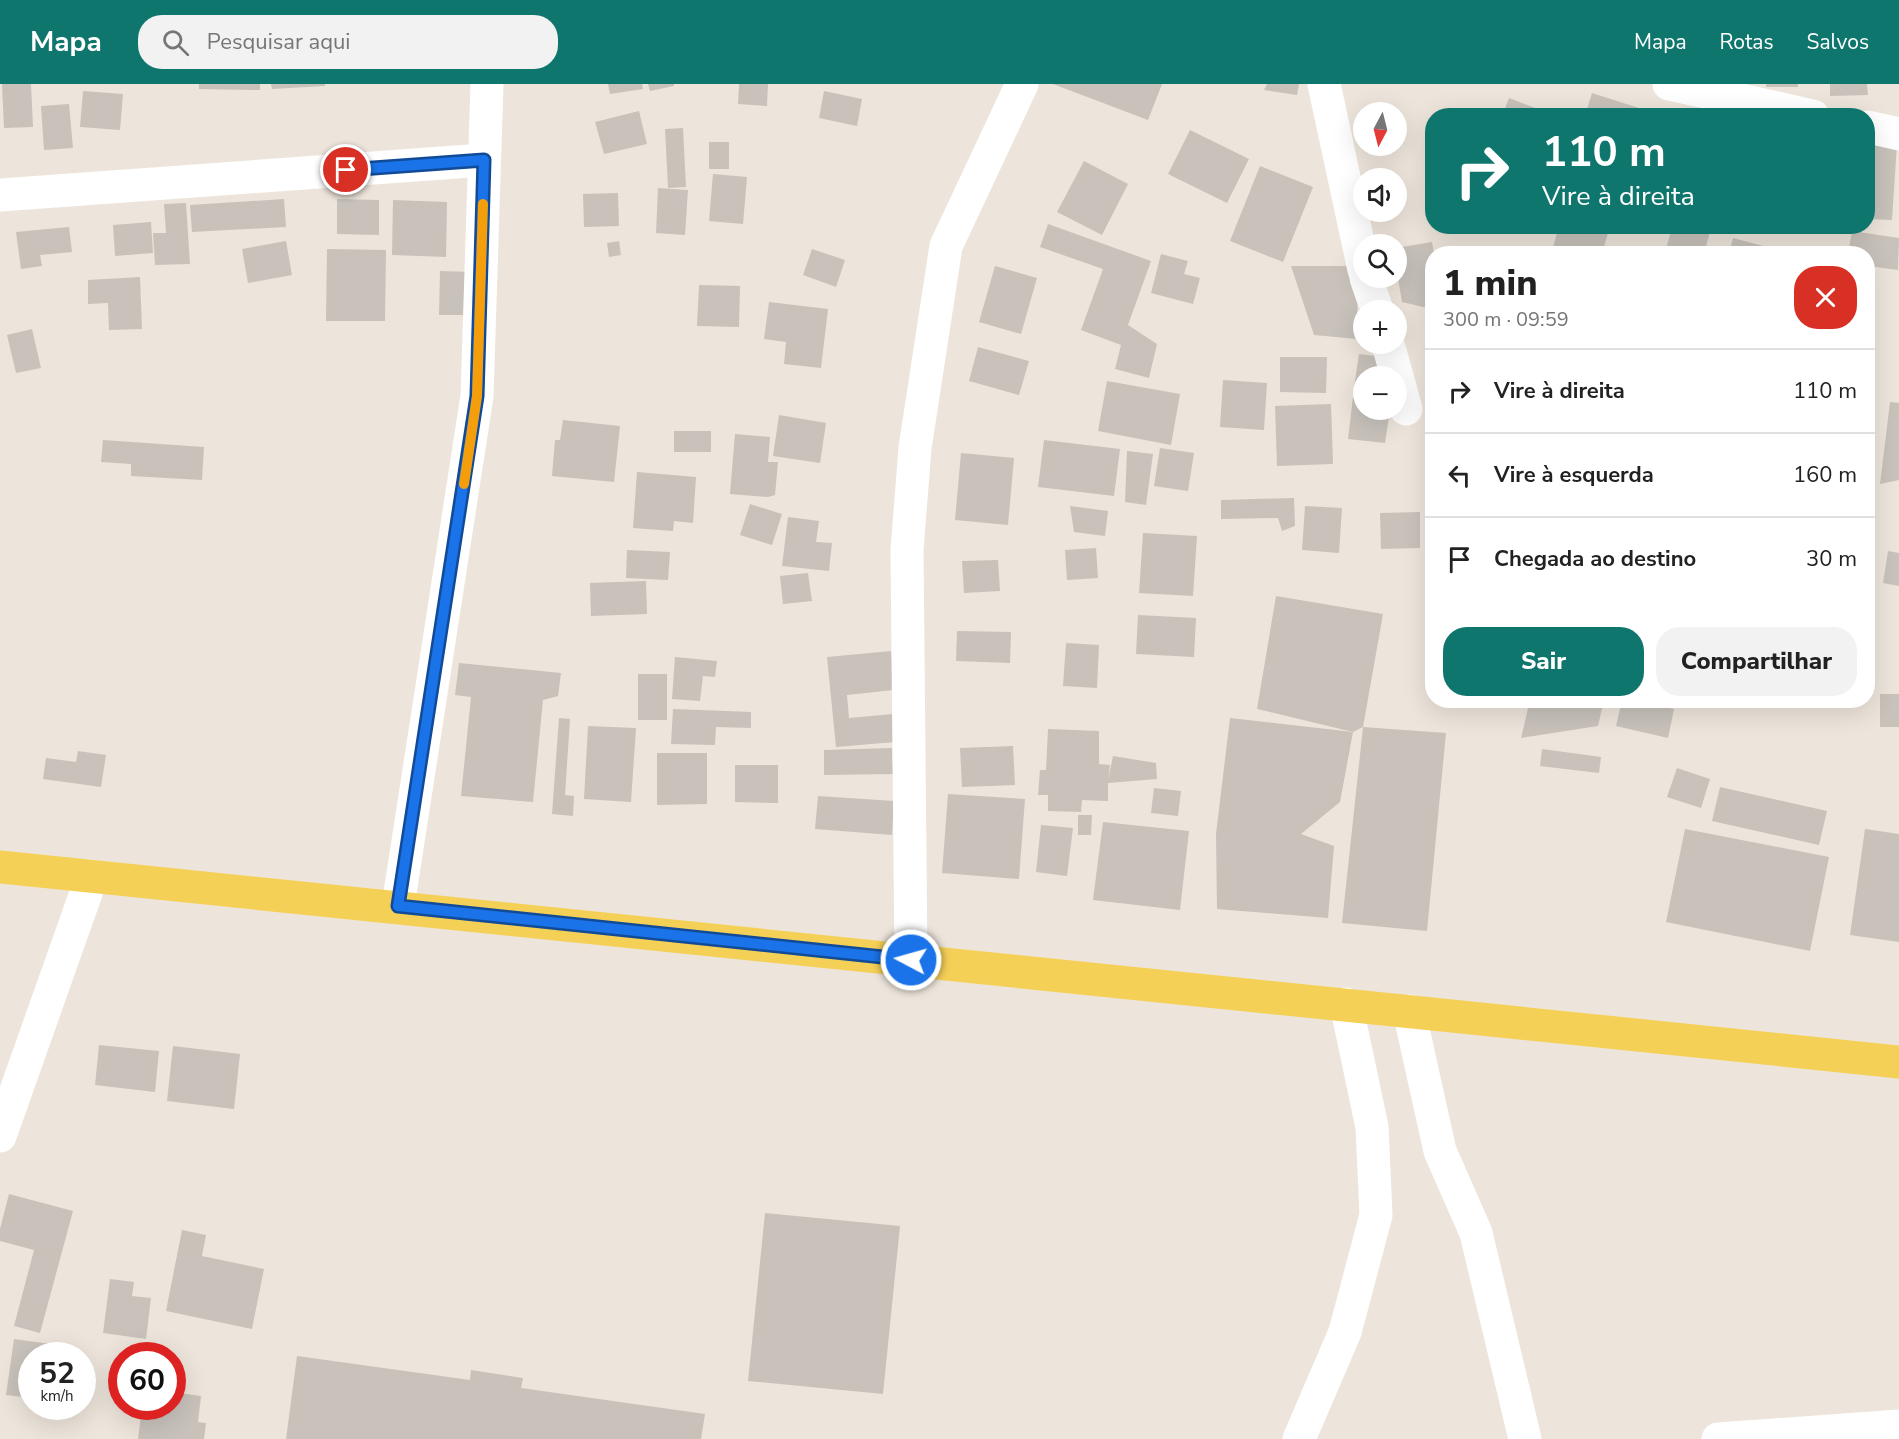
<!DOCTYPE html>
<html lang="pt">
<meta charset="utf-8">
<style>
:root{--surface:#fff;--page:#f2f2f2;--text:#222;--muted:#767676;--line:#e0e0e0;--accent:#0f766e}
body{margin:0;font-family:"Nunito Sans",sans-serif;background:var(--page);color:var(--text);height:100vh;display:flex;flex-direction:column;font-size:22px;white-space:nowrap}
*{box-sizing:border-box;margin:0}
p{font-size:20px;color:var(--muted)}
.icon{flex:none;width:33px;height:33px;fill:none;stroke:currentColor;stroke-width:2;stroke-linecap:round;stroke-linejoin:round}
.map{position:relative;flex:1;overflow:hidden}
.sheet{position:absolute;left:1425px;top:162px;width:450px;height:462px;display:flex;flex-direction:column;background:var(--surface);border-radius:24px;box-shadow:0 6px 24px #0002}
.sheet>*{flex:none}
.top-card{position:absolute;left:1425px;top:24px;width:450px;height:126px;border-radius:24px;box-shadow:0 6px 24px #0002;background:#0f766e;color:#fff;overflow:hidden}
.needle{width:39px;rotate:187deg}
.controls{position:absolute;left:1353px;top:18px;display:grid;gap:12px}
.controls a{display:grid;place-items:center;width:54px;height:54px;border-radius:50%;background:var(--surface);box-shadow:0 6px 24px #0002;font-size:30px}
.speed{position:absolute;left:18px;top:1258px;display:flex;gap:12px;font-size:30px;font-weight:700;text-align:center}
.speed>*{display:grid;place-content:center;width:78px;height:78px;border-radius:50%;background:var(--surface);box-shadow:0 6px 24px #0002;line-height:1}
.speed small{font-size:15px;font-weight:400}
.speed .limit{border:9px solid #d22;background:#fff;color:#111}
.pin{position:absolute;display:grid;place-items:center;width:51px;height:51px;color:#fff;margin:-26px;border:3px solid #fff;border-radius:50%;box-shadow:0 2px 6px #0007}
.me{position:absolute;width:66px;margin:-33px;rotate:276deg;stroke-linejoin:round;filter:drop-shadow(0 0 4px #0008)}
.turn{display:flex;align-items:center;gap:21px;height:126px;padding:0 18px;font-size:27px}
.turn .icon{width:78px;height:78px;stroke-width:2.5}
.turn b{display:block;font-size:42px;line-height:51px}
.round{display:grid;place-items:center;flex:none;width:63px;height:63px;border-radius:24px;background:var(--page)}
.headline{display:flex;align-items:center;justify-content:space-between;height:102px;padding:0 18px}
h1{font-size:36px;font-weight:800;line-height:45px}
.primary-button{display:flex;gap:12px;margin-top:auto;padding:12px 18px}
.primary-button a{flex:1;height:69px;border-radius:24px;background:var(--accent);color:#fff;font-size:24px;font-weight:800;line-height:69px;text-align:center}
.primary-button a+a{background:var(--page);color:var(--text)}
ul{padding:0;list-style:none}
li{display:flex;align-items:center;gap:18px;height:84px;padding:0 18px;border-top:2px solid var(--line)}
li div{flex:1}
li b{display:block;font-size:22px}
li em{font-style:normal}
header{display:flex;align-items:center;gap:36px;box-sizing:border-box;height:84px;padding:0 30px;background:var(--accent);color:#fff}
header strong{font-size:28px}
nav{display:flex;gap:33px;margin-inline-start:auto;font-size:21px}
.search{width:420px;height:54px;background:var(--page);display:flex;align-items:center;gap:15px;box-sizing:border-box;padding:0 21px;border-radius:24px;color:var(--muted);font-size:22px}
.map>svg:first-child{display:block}
.building{fill:#c8c2bb}
.lines{fill:none;stroke-linecap:round;stroke-linejoin:round}
.minor{stroke:#fff;stroke-width:33}
.major{stroke:#f5d057;stroke-width:33}
.route-casing{stroke:#114b97;stroke-width:15}
.route{stroke:#1a73e8;stroke-width:10}
.slow{stroke:#f59e0b;stroke-width:10}
</style>
<header>
<strong>Mapa</strong>
<div class="search"><svg class="icon" aria-label="search" viewBox="0 0 24 24"><circle cx="10" cy="10" r="6"/><path d="M15 15l6 6"/></svg>Pesquisar aqui</div>
<nav><a>Mapa</a><a>Rotas</a><a>Salvos</a></nav>
</header>
<div class="map">
<svg width="1899" height="1355" viewBox="0 0 1899 1355">
<rect width="100%" height="100%" fill="#ede5db"/>
<g class="building">
<polygon points="2,0 31,0 33,43 4,44"/>
<polygon points="199,0 260,0 260,6 199,5"/>
<polygon points="271,0 325,0 325,2 272,5"/>
<polygon points="608,0 642,0 643,5 610,10"/>
<polygon points="648,0 674,0 674,2 650,7"/>
<polygon points="739,0 768,0 767,22 738,20"/>
<polygon points="1053,0 1162,0 1148,36"/>
<polygon points="1267,0 1299,0 1297,11 1264,6"/>
<rect x="1766" y="0" width="32" height="3"/>
<polygon points="1830,0 1867,0 1868,11 1830,12"/>
<polygon points="83,7 123,10 120,46 80,43"/>
<polygon points="824,7 862,15 857,42 819,34"/>
<polygon points="1592,9 1639,24 1636,32 1585,32"/>
<polygon points="1509,14 1554,31 1554,32 1502,32"/>
<polygon points="69,20 73,64 44,66 41,22"/>
<polygon points="639,27 647,60 604,70 595,38"/>
<polygon points="683,44 686,103 668,104 665,45"/>
<polygon points="1190,46 1249,75 1227,119 1168,90"/>
<rect x="709" y="58" width="20" height="27"/>
<polygon points="1868,58 1897,60 1892,136 1868,135"/>
<polygon points="1084,77 1128,100 1102,151 1057,128"/>
<polygon points="1260,82 1313,103 1283,178 1230,157"/>
<polygon points="713,90 747,93 743,140 709,137"/>
<polygon points="658,104 688,106 685,151 656,149"/>
<polygon points="618,109 619,142 584,143 583,110"/>
<polygon points="284,115 286,143 192,148 190,121"/>
<polygon points="337,115 379,116 379,151 337,150"/>
<polygon points="393,116 447,118 446,173 392,171"/>
<polygon points="186,119 190,180 155,181 153,149 166,149 164,120"/>
<polygon points="151,138 153,169 115,172 113,141"/>
<polygon points="1048,140 1151,177 1128,241 1157,260 1149,294 1115,285 1121,261 1081,246 1103,185 1040,163"/>
<polygon points="1559,142 1610,142 1602,170 1560,170 1552,167"/>
<polygon points="1672,142 1711,144 1704,170 1665,170"/>
<polygon points="69,143 72,168 40,171 42,182 21,185 16,148"/>
<polygon points="1852,147 1899,154 1898,186 1868,182 1868,170 1848,170"/>
<polygon points="1733,154 1789,169 1789,170 1729,170"/>
<polygon points="286,157 292,191 248,199 242,165"/>
<polygon points="619,157 621,171 609,173 607,159"/>
<polygon points="1432,158 1434,170 1432,225 1402,218 1396,183 1396,164"/>
<polygon points="327,165 386,166 385,237 326,237"/>
<polygon points="812,165 845,176 836,203 803,191"/>
<polygon points="1161,170 1188,177 1184,190 1200,194 1193,220 1151,209"/>
<polygon points="995,182 1037,194 1021,250 979,238"/>
<polygon points="1291,182 1358,182 1357,255 1314,251"/>
<polygon points="440,187 473,188 472,231 439,231"/>
<polygon points="140,193 142,245 109,246 108,219 88,220 88,196"/>
<polygon points="699,201 740,202 739,243 697,242"/>
<polygon points="769,218 828,225 821,284 784,280 786,258 764,255"/>
<polygon points="32,245 41,284 16,289 7,251"/>
<polygon points="978,263 1029,277 1019,311 969,297"/>
<polygon points="1359,270 1393,274 1390,292 1364,292 1364,305 1354,303"/>
<polygon points="1280,273 1327,273 1326,309 1280,308"/>
<polygon points="1223,296 1267,299 1264,346 1220,343"/>
<polygon points="1107,297 1180,310 1171,361 1098,347"/>
<polygon points="1353,313 1364,315 1364,326 1390,326 1385,359 1348,355"/>
<polygon points="1890,318 1899,319 1899,396 1880,400"/>
<polygon points="1331,320 1333,380 1277,382 1275,322"/>
<polygon points="779,331 826,339 820,379 773,372"/>
<polygon points="563,336 620,342 614,398 552,392 555,356 560,356"/>
<rect x="674" y="347" width="37" height="21"/>
<polygon points="735,350 770,353 768,378 778,378 775,411 768,413 730,410"/>
<polygon points="103,356 204,363 202,396 131,392 131,380 101,378"/>
<polygon points="1044,356 1120,365 1114,412 1038,403"/>
<polygon points="1160,364 1194,369 1188,407 1154,402"/>
<polygon points="1127,367 1153,370 1146,421 1125,418"/>
<polygon points="961,369 1014,374 1008,441 955,436"/>
<polygon points="637,388 696,393 693,439 674,437 673,447 633,444"/>
<polygon points="1429,409 1432,409 1432,499 1428,499"/>
<polygon points="1294,414 1295,442 1282,447 1278,434 1221,435 1221,416"/>
<polygon points="750,420 782,430 772,461 740,451"/>
<polygon points="1070,422 1108,427 1105,452 1074,448"/>
<polygon points="1305,422 1342,424 1339,469 1302,466"/>
<polygon points="1420,428 1420,464 1381,465 1380,429"/>
<polygon points="788,433 819,437 816,458 832,459 829,487 782,482"/>
<polygon points="1143,449 1197,452 1193,512 1139,509"/>
<polygon points="1096,464 1098,494 1067,496 1065,466"/>
<polygon points="627,466 670,468 668,496 626,494"/>
<polygon points="1888,467 1899,469 1899,502 1883,499"/>
<polygon points="998,476 1000,507 964,509 962,477"/>
<polygon points="808,489 812,517 783,520 780,492"/>
<polygon points="646,497 647,530 591,532 590,499"/>
<polygon points="1276,512 1383,530 1363,643 1353,648 1257,625"/>
<polygon points="1138,531 1196,534 1194,573 1136,570"/>
<polygon points="957,547 1011,548 1010,579 956,577"/>
<polygon points="1066,559 1099,561 1097,604 1063,602"/>
<polygon points="891,567 894,606 847,611 849,634 893,630 895,658 836,663 827,573"/>
<polygon points="675,573 717,577 715,593 703,592 700,617 672,615"/>
<polygon points="459,579 561,589 558,612 543,616 533,718 461,712 471,613 455,611"/>
<rect x="638" y="590" width="29" height="46"/>
<rect x="1880" y="610" width="19" height="33"/>
<polygon points="1530,616 1604,616 1598,642 1521,654"/>
<polygon points="1622,616 1635,616 1674,625 1668,654 1616,642"/>
<polygon points="673,625 751,628 751,644 716,643 715,661 671,660"/>
<polygon points="559,634 570,635 565,711 574,712 573,732 552,730"/>
<polygon points="1230,634 1353,648 1340,718 1301,750 1334,762 1328,834 1217,825 1216,750"/>
<polygon points="588,642 636,644 631,718 584,715"/>
<polygon points="1363,643 1446,649 1427,847 1342,839"/>
<polygon points="1048,645 1099,647 1099,680 1110,681 1108,696 1113,672 1156,679 1157,695 1108,699 1108,717 1082,716 1081,728 1048,727 1048,711 1038,711 1040,686 1046,686"/>
<polygon points="1013,662 1015,701 962,703 960,664"/>
<polygon points="892,664 893,690 824,691 824,666"/>
<polygon points="1542,665 1601,673 1599,689 1540,682"/>
<polygon points="78,667 106,671 101,703 43,695 46,674 76,678"/>
<polygon points="657,669 707,669 707,720 657,721"/>
<polygon points="735,681 778,681 778,719 735,718"/>
<polygon points="1677,684 1710,695 1701,724 1667,713"/>
<polygon points="1720,703 1827,727 1819,761 1712,737"/>
<polygon points="1154,704 1181,707 1178,732 1151,729"/>
<polygon points="948,710 1025,715 1019,795 942,789"/>
<polygon points="818,712 894,717 892,751 815,745"/>
<polygon points="1078,731 1092,731 1091,751 1078,751"/>
<polygon points="1103,738 1189,747 1180,826 1093,816"/>
<polygon points="1041,741 1073,744 1067,792 1036,788"/>
<polygon points="1685,745 1829,773 1810,867 1666,838"/>
<polygon points="1865,745 1899,750 1899,858 1850,851"/>
<polygon points="99,961 159,967 155,1008 95,1001"/>
<polygon points="173,962 240,970 234,1025 167,1017"/>
<polygon points="9,1110 73,1127 40,1249 14,1242 34,1166 0,1157 0,1145"/>
<polygon points="765,1129 900,1142 883,1310 748,1297"/>
<polygon points="182,1146 206,1151 202,1172 264,1185 252,1245 166,1227"/>
<polygon points="110,1195 134,1198 132,1212 151,1214 146,1255 103,1249"/>
<polygon points="14,1255 58,1261 56,1272 32,1272 32,1314 6,1311"/>
<polygon points="297,1272 470,1296 471,1286 523,1294 521,1304 705,1330 701,1355 286,1355"/>
<polygon points="172,1308 201,1312 198,1338 206,1339 204,1355 138,1355 142,1323 172,1323"/>
</g>
<g class="lines">
<g class="minor">
<polyline points="1324,0 1364,186"/>
<polyline points="1669,0 1813,32"/>
<polyline points="1868,43 1899,50"/>
<polyline points="0,111 484,76"/>
<polyline points="1366,194 1377,226"/>
<polyline points="1388,260 1406,325"/>
<polyline points="398,822 477,312 487,0"/>
<polyline points="911,876 907,466 915,364 946,162 1022,0"/>
<polyline points="1409,927 1440,1067 1476,1149 1525,1355"/>
<polyline points="0,1052 92,792"/>
<polyline points="1299,1355 1345,1248 1376,1131 1372,1043 1346,920"/>
<polyline points="1718,1355 1899,1342"/>
</g>
<polyline class="major" points="0,783 1899,978"/>
</g>
<g class="lines">
<g class="route-casing">
<polyline id="route" points="346,86 484,76 477,312 398,822 911,876"/>
</g>
<use href="#route" class="route"/>
<polyline class="slow" points="464,400 477,312 483,120"/>
</g>
</svg>
<div class="controls">
<a><svg class="needle" viewBox="-14 -14 28 28"><path d="M0-13l5 13h-10z" fill="#e53935"/><path d="M0 13l5-13h-10z" fill="#767676"/></svg></a>
<a><svg class="icon" aria-label="sound" viewBox="0 0 24 24"><path d="M4 9h4l5-4v14l-5-4H4zM17 9q2 3 0 6"/></svg></a>
<a><svg class="icon" aria-label="search" viewBox="0 0 24 24"><circle cx="10" cy="10" r="6"/><path d="M15 15l6 6"/></svg></a>
<a>+</a>
<a>−</a>
</div>
<div class="speed"><div>52<small>km/h</small></div><div class="limit">60</div></div>
<div class="pin" style="left:346px;top:86px;background:#d93025"><svg class="icon" aria-label="arrive" viewBox="0 0 24 24"><path d="M6 21V4h12l-3 4 3 4H6"/></svg></div>
<svg class="me" style="left:911px;top:876px" viewBox="-20 -20 40 40"><circle r="17" fill="#1a73e8" stroke="#fff" stroke-width="3"/><path d="M0-11L8 9 0 5-8 9z" fill="#fff"/></svg>
<div class="top-card">
<div class="turn"><svg class="icon" aria-label="right" viewBox="0 0 24 24"><path d="M7 20v-9h11M14 6l5 5-5 5"/></svg><div><b>110 m</b>Vire à direita</div></div>
</div>
<section class="sheet">
<div class="headline"><div><h1>1 min</h1><p>300 m · 09:59</p></div><a class="round" style="background:#d93025;color:#fff"><svg class="icon" aria-label="close" viewBox="0 0 24 24"><path d="M6 6l12 12M18 6L6 18"/></svg></a></div>
<ul>
<li><svg class="icon" aria-label="right" viewBox="0 0 24 24"><path d="M7 20v-9h11M14 6l5 5-5 5"/></svg><div><b>Vire à direita</b></div><em>110 m</em></li>
<li><svg class="icon" aria-label="left" viewBox="0 0 24 24"><path d="M17 20v-9H6M10 6l-5 5 5 5"/></svg><div><b>Vire à esquerda</b></div><em>160 m</em></li>
<li><svg class="icon" aria-label="arrive" viewBox="0 0 24 24"><path d="M6 21V4h12l-3 4 3 4H6"/></svg><div><b>Chegada ao destino</b></div><em>30 m</em></li>
</ul>
<div class="primary-button"><a>Sair</a><a>Compartilhar</a></div>
</section>
</div>
